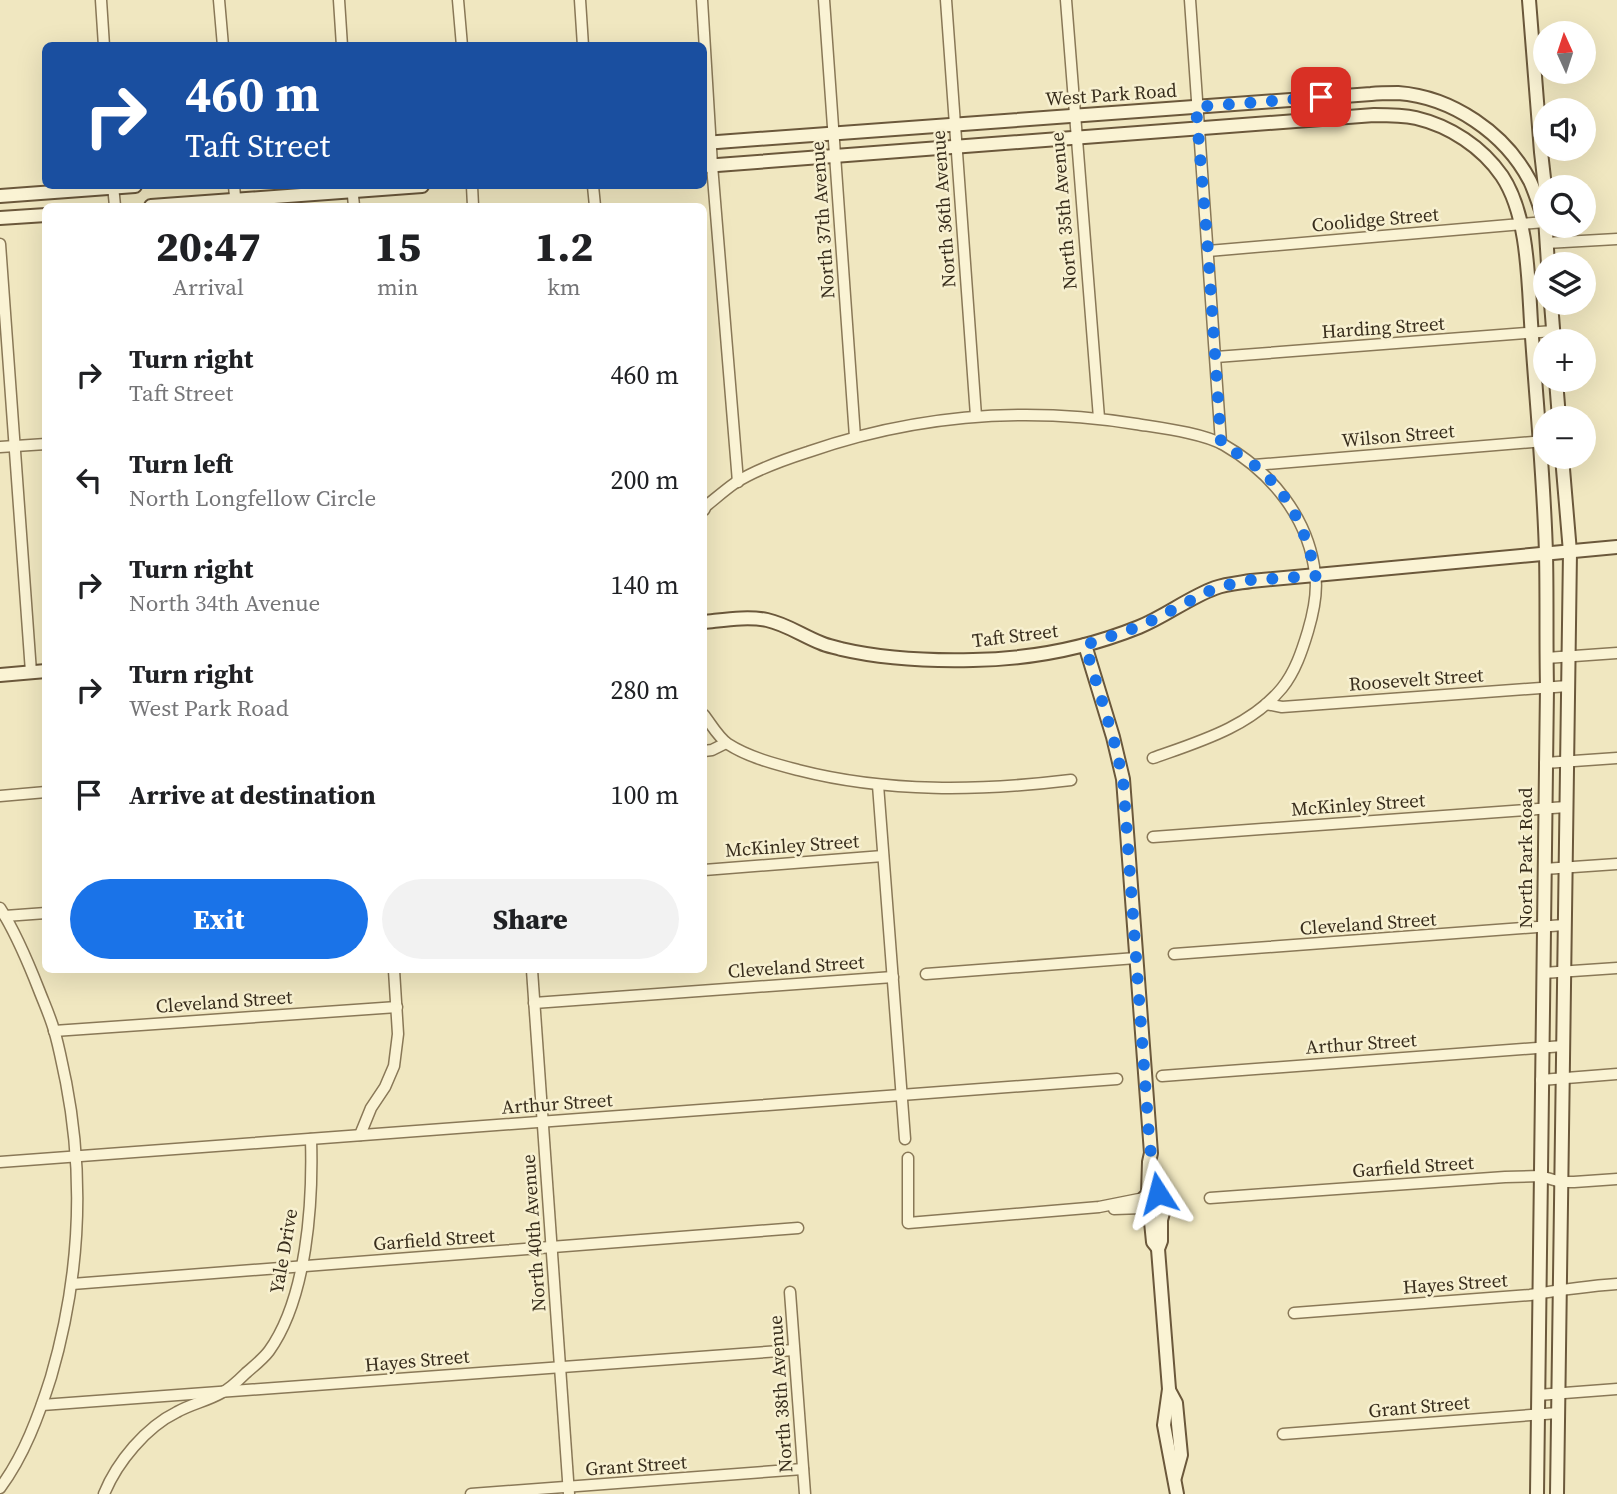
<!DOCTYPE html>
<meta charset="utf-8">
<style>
:root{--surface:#fff;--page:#f2f2f2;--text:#202124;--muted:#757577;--accent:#1a73e8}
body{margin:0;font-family:"Source Serif 4",serif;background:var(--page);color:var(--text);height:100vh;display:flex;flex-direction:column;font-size:26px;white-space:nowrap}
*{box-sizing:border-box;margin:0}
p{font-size:23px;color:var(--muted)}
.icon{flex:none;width:38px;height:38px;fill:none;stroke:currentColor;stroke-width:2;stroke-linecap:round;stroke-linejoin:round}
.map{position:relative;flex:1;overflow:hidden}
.side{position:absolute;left:42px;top:203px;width:665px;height:770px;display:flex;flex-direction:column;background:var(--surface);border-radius:10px;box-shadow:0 7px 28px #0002}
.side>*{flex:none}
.top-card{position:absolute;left:42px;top:42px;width:665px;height:147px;border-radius:10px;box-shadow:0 7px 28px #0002;background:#1a4fa0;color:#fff;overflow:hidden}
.needle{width:46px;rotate:357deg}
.controls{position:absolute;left:1533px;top:21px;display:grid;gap:14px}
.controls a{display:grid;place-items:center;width:63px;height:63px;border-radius:50%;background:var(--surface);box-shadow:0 7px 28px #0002;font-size:35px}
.pin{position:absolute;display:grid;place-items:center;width:60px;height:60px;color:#fff;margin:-30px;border-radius:14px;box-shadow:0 4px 10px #0006}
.me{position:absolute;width:77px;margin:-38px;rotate:351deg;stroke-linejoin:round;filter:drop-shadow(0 0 5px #0008)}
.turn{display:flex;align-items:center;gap:24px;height:147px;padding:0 28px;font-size:32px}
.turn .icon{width:91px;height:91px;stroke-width:2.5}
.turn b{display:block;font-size:49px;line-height:60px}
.eta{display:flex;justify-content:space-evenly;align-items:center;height:119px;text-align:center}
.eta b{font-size:42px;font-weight:800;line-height:49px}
.cta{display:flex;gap:14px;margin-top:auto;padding:14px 28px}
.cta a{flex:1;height:80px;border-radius:42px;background:var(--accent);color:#fff;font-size:28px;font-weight:800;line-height:80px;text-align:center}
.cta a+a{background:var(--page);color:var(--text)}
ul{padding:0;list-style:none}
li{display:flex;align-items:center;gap:21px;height:105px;padding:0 28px}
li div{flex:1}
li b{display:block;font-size:26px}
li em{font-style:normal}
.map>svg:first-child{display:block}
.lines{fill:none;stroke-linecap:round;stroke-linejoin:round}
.street-casing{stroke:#897857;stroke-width:13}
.secondary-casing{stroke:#6b583b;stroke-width:16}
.street{stroke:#faf3d4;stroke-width:10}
.secondary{stroke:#faf3d4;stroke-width:12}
.route{stroke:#1a73e8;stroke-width:12;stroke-dasharray:0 21.6}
.labels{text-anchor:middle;stroke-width:5;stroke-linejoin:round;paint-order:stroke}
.street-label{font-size:19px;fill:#382d1c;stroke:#f7f0d0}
</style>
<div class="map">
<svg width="1617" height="1494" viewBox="0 0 1617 1494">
<rect width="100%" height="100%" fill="#f0e7c0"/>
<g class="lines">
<g class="street-casing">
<g id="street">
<polyline points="101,0 104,46"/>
<polyline points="219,0 223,46"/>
<polyline points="339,0 342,46"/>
<polyline points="458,0 462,46"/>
<polyline points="580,0 583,46"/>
<polyline points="702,0 712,165 738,482"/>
<polyline points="824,0 855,437"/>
<polyline points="946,0 976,416"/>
<polyline points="1066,0 1099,418"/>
<polyline points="1190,0 1221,443"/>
<polyline points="113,186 115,206"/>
<polyline points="234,186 236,206"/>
<polyline points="352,186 354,206"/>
<polyline points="472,186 473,206"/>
<polyline points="593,186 595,206"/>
<polyline points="1546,243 1617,239"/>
<polyline points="0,244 31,672"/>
<polyline points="1208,251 1545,222"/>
<polyline points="1216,357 1553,331"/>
<polyline points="0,447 46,444"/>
<polyline points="1254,465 1545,441"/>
<path d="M704,510L706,506C716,498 725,490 735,483C757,469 783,460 808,452C915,415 1025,406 1136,424C1161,428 1203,433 1224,445C1271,472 1309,518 1315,574C1318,592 1313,614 1308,631C1302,651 1295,672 1282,688C1250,727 1198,742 1153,758"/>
<polyline points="1546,658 1617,653"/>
<polyline points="1266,704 1282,707 1568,686"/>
<path d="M704,715C711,724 718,737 728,744C748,757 775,764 798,770C888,793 980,791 1071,780"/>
<polyline points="704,751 712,750 726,743"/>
<polyline points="1545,763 1617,758"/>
<polyline points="878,785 905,1139"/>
<polyline points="0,796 46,792"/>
<polyline points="1153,837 1566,807"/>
<polyline points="1544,869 1617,864"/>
<polyline points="704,870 883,856"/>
<path d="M0,908C16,933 28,962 39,990C44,1003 50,1016 54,1030C59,1046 62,1064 66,1082C85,1180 79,1281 51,1377C39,1415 24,1456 0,1488"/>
<polyline points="5,916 46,913"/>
<polyline points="1174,954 1564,925"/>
<polyline points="532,970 569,1494"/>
<polyline points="1543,973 1617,968"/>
<polyline points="926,974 1136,958"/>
<polyline points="534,1003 893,977"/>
<polyline points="54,1031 397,1007"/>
<polyline points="1162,1076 1563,1046"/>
<polyline points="1541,1080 1617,1074"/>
<polyline points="360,1135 371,1108 385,1087 394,1066 398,1034 394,970"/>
<polyline points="908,1158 908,1223 1099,1207 1144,1198"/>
<polyline points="0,1162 1117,1079"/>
<polyline points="1210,1198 1505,1177 1540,1176 1561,1182 1574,1182 1617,1179"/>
<polyline points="1114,1209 1143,1208"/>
<polyline points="72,1284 798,1228"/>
<polyline points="790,1292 805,1494"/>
<path d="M1294,1313L1530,1295C1560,1290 1587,1286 1617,1284"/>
<polyline points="1538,1395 1617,1389"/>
<polyline points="42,1405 794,1350"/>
<polyline points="1283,1434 1558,1413"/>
<path d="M104,1494C117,1462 146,1427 177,1412C191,1404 207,1401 221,1393C230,1389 239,1380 246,1373C254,1366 263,1359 269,1351C307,1298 313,1203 311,1139"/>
<polyline points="471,1494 803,1469"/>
</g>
</g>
<g class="secondary-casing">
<g id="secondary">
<polyline points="1529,0 1541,152 1545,187"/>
<path d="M704,143L1371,94C1380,93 1389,93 1398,93C1452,97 1505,133 1530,181C1536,194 1540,208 1545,222"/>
<path d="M704,166L1374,115C1388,115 1402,115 1416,118C1450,126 1482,147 1502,176C1530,218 1528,287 1532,337C1537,409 1544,481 1546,554C1547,598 1546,643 1547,687L1537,1494"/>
<polyline points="0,196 135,186"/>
<polyline points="151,206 422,186"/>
<polyline points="0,218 46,215"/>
<polyline points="1545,218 1548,264"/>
<polyline points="1551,303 1554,341"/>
<polyline points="1556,380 1559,418"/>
<path d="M704,622C724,620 747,616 767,620C786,624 803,636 821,643C827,646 835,647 841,649C884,659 930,661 973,660C1030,659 1087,648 1139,627C1166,616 1188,598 1215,588C1226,584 1239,583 1251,581L1617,547"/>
<polyline points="1085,645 1113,737 1123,779 1151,1153 1149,1162 1148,1194"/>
<polyline points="0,675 46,671"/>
<polyline points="1159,1193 1162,1195 1166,1202 1161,1220 1161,1241 1158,1249 1169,1389 1164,1425 1177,1494"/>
<polyline points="1148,1194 1144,1198 1143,1205 1151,1222 1153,1242 1157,1247"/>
<polyline points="1169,1390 1176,1403 1178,1424 1181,1455 1175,1477"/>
<polyline points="1557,1494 1570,552 1562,457"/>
</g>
</g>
<use href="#street" class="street"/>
<use href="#secondary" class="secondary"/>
</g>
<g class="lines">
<path class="route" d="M1158,1193L1155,1163L1150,1149L1123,779L1113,737L1085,645L1141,626L1217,587L1251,580L1316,576C1306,531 1290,493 1253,464C1243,457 1232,450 1221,443L1208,251L1196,107L1321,97"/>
</g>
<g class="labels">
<g class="street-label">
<text transform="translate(1111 94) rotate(-4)" y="7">West Park Road</text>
<text transform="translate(943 209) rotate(-94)" y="7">North 36th Avenue</text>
<text transform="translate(1063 211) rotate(-95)" y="7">North 35th Avenue</text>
<text transform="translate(1375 219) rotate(-5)" y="7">Coolidge Street</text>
<text transform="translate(822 220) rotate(-94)" y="7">North 37th Avenue</text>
<text transform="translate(1383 327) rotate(-4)" y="7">Harding Street</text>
<text transform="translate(1398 435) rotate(-5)" y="7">Wilson Street</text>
<text transform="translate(1015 635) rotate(-7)" y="7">Taft Street</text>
<text transform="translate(1416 679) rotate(-4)" y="7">Roosevelt Street</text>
<text transform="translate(1358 804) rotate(-4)" y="7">McKinley Street</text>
<text transform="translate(792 845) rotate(-4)" y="7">McKinley Street</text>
<text transform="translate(1525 858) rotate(-90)" y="7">North Park Road</text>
<text transform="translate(1368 923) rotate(-4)" y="7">Cleveland Street</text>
<text transform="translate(796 966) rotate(-4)" y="7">Cleveland Street</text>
<text transform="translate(224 1001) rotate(-4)" y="7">Cleveland Street</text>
<text transform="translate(1361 1043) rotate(-4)" y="7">Arthur Street</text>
<text transform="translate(557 1103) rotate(-4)" y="7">Arthur Street</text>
<text transform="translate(1413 1166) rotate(-4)" y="7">Garfield Street</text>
<text transform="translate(533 1233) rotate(-94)" y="7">North 40th Avenue</text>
<text transform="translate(434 1239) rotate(-4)" y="7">Garfield Street</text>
<text transform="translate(283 1251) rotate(-80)" y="7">Yale Drive</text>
<text transform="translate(1455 1283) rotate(-4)" y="7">Hayes Street</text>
<text transform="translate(417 1360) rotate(-5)" y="7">Hayes Street</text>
<text transform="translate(780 1394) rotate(-94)" y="7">North 38th Avenue</text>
<text transform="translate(1419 1406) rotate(-5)" y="7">Grant Street</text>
<text transform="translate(636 1465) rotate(-4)" y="7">Grant Street</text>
</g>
</g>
</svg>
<div class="controls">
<a><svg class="needle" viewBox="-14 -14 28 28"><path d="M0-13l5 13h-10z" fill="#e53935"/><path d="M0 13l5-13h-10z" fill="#757577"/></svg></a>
<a><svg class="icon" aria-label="sound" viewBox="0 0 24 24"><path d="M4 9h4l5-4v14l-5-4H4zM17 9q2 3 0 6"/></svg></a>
<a><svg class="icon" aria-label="search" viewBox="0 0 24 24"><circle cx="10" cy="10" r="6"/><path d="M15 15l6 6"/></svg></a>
<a><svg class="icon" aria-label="layers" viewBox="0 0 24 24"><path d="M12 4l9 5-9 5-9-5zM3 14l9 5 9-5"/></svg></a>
<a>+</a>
<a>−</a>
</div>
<div class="pin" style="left:1321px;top:97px;background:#d93025"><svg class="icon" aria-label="arrive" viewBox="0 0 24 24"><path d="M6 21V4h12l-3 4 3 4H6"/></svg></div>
<svg class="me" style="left:1158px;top:1193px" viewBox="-20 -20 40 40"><path d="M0-17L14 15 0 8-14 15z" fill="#1a73e8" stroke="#fff" stroke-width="4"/></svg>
<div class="top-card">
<div class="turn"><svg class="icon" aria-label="right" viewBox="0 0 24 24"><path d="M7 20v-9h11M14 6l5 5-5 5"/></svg><div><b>460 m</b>Taft Street</div></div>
</div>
<section class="side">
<div class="eta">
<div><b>20:47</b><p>Arrival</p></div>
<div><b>15</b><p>min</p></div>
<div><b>1.2</b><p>km</p></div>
</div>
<ul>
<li><svg class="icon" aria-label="right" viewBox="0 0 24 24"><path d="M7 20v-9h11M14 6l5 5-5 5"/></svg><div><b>Turn right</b><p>Taft Street</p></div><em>460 m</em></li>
<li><svg class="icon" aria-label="left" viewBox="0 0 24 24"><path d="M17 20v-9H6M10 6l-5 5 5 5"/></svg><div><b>Turn left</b><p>North Longfellow Circle</p></div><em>200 m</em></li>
<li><svg class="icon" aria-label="right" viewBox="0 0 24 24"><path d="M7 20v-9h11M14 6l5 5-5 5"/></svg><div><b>Turn right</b><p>North 34th Avenue</p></div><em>140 m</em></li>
<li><svg class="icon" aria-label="right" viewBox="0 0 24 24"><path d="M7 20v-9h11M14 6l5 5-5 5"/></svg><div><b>Turn right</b><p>West Park Road</p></div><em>280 m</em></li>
<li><svg class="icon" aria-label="arrive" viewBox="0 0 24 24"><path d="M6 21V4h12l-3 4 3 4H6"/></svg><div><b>Arrive at destination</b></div><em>100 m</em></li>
</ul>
<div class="cta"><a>Exit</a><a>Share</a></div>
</section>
</div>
